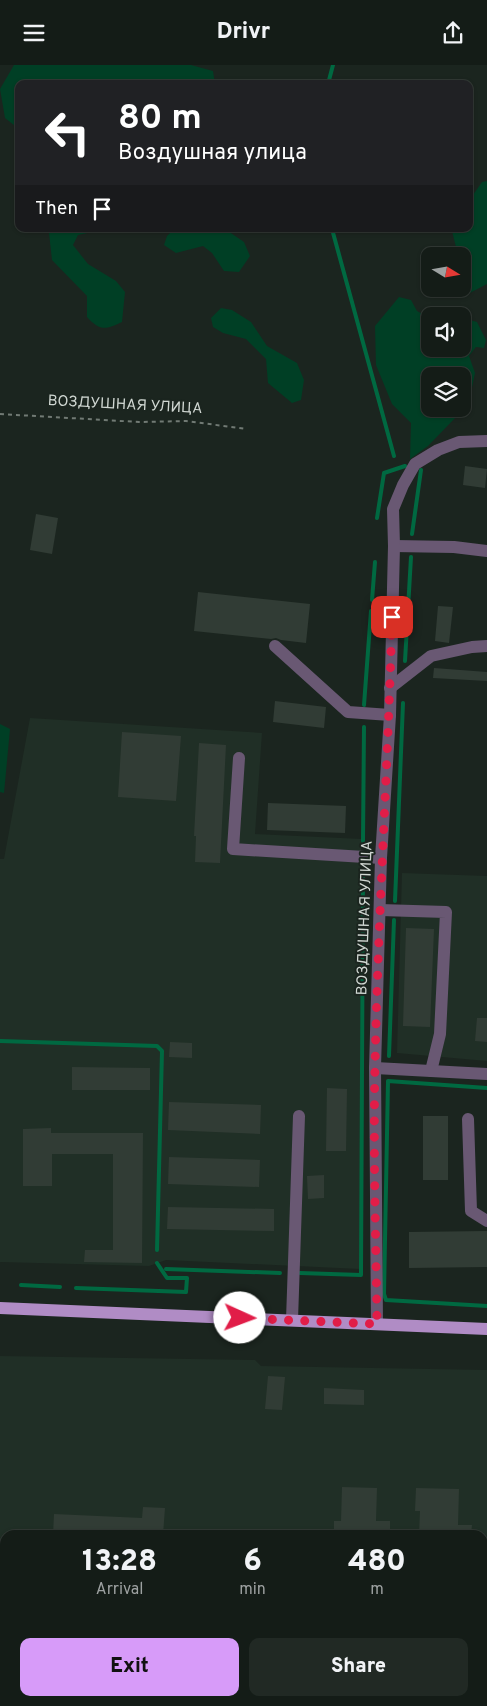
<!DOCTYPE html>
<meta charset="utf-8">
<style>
:root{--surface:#141c17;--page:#212924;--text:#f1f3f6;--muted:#9da1a1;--line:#333a36;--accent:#d79bf9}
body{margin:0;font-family:Overpass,sans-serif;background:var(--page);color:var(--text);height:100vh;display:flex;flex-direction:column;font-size:19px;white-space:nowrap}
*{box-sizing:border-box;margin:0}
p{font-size:16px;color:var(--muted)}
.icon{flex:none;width:28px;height:28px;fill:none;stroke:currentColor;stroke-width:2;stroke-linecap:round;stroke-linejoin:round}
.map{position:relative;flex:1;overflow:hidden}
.details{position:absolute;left:0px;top:1465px;width:488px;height:176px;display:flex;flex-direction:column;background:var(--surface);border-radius:15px 15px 0 0;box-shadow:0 1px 4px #0004,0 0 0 1px var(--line)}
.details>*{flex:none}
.top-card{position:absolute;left:15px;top:15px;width:458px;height:152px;border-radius:10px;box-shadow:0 1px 4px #0004,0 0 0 1px var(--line);background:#202124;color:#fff;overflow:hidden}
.needle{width:32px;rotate:101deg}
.buttons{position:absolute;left:421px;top:182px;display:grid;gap:10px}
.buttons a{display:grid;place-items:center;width:50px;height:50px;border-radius:10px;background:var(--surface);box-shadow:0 1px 4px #0004,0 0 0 1px var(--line);font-size:25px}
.pin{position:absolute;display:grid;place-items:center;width:42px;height:42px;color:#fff;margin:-21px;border-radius:10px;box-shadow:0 2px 8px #0006}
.me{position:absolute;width:55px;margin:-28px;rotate:92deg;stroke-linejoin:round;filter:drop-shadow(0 0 4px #0008)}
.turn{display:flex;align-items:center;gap:18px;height:105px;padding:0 20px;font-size:22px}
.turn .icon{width:65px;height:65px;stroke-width:2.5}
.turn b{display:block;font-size:35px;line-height:42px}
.then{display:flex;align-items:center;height:48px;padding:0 20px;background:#0003;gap:10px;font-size:19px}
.eta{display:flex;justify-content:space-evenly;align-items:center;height:85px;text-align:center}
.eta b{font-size:30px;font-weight:800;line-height:35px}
.primary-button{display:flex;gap:10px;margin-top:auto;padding:10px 20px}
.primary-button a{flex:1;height:58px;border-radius:10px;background:var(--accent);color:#111;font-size:20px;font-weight:800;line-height:58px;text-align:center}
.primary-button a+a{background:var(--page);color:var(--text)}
header{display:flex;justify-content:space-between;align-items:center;height:65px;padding:0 20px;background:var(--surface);font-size:22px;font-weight:800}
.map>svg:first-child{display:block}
.built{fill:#202f26}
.green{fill:#003f25;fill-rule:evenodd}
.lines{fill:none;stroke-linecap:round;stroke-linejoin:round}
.stream{stroke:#006941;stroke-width:4}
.building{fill:#313c35}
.path{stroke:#717a74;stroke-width:2;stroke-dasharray:4 4;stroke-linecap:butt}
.minor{stroke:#695873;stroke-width:12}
.major{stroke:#b08cc5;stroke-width:12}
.route{stroke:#e11d48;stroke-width:9;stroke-dasharray:0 16.2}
.labels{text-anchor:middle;stroke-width:4;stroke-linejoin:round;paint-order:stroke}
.street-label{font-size:15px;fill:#d0d7d2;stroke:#1b251f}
</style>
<header><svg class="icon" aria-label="menu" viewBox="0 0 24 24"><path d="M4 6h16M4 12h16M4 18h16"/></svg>Drivr<svg class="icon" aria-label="share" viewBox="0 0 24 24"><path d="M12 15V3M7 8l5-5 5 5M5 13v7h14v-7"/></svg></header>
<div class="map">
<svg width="487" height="1641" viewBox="0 0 487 1641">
<rect width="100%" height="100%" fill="#1b251f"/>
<g class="built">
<polygon points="30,653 262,668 255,769 362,774 360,803 360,1204 166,1195 149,1201 0,1197 0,794 4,794"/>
<polygon points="402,808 487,811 487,996 397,988"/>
<polygon points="0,1291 255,1295 261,1301 487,1305 487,1641 392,1641 382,1636 482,1636 482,1470 5,1470 5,1568 0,1568"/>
<polygon points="0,1597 5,1597 5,1636 342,1636 353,1641 0,1641"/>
</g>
<g class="green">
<polygon points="14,0 191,0 213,6 215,19 19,19 19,64 5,53 0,24"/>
<polygon points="487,116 487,219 466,230 455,224 462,224 462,191 453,191 456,182 452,166 454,164 469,164 469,149 472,146 473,130 482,117"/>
<path d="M50,164H106L78,170L73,180L88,199L116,216L125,227L122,257C105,265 100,266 87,252V231L52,195L49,168Z"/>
<polygon points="174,164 225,164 244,177 250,191 239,207 224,206 212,188 203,181 176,188 164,180 167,171"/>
<path d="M399,232L411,235L417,246L430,253V284H462L463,253L477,257L486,275L484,283L476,282L469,291L475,308L467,347L456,352L428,381L410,394L411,358L392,339L376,300L375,261ZM430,311H462V344H430Z"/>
<polygon points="221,243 232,245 251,257 267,281 297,298 304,315 301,335 292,338 268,318 266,294 246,274 223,268 213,262 211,253"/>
<polygon points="0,659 10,664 4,728 0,727"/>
</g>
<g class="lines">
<g class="stream">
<polyline points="328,19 333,0"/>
<polyline points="332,164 394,391"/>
<polyline points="377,453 384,408 405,401"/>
<polyline points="412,469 421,405"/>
<polyline points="372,535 375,497"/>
<polyline points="405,596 411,492"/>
<polyline points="364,640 371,546"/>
<polyline points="363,776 364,662"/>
<polyline points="395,836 403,638"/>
<polyline points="0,976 157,981 162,986 157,1185"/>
<polyline points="389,991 394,855"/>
<polyline points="487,1023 388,1016 384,1229 386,1235 487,1241"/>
<polyline points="166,1204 280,1208"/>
<polyline points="300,1208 361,1210 363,803"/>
<polyline points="21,1220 60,1222"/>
<polyline points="76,1223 186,1227 187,1213 167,1213 157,1198"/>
</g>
</g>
<g class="building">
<polygon points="465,401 487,404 485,423 463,420"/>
<polygon points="36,449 58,453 52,489 30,485"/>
<polygon points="198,527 310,539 306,578 281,575 276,573 271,574 194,566"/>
<polygon points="438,541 453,542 449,578 435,576"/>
<polygon points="434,603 487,607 487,616 433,613"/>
<polygon points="275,636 326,642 324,663 273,657"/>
<polygon points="122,667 181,671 176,736 118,732"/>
<polygon points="199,678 226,680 220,798 195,797 196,771 194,771"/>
<polygon points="268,738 346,741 345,768 267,765"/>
<polygon points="406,863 434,864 430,962 403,961"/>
<polygon points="477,953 487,953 487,977 475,976"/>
<polygon points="170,977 192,978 192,993 169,992"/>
<polygon points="72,1002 150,1003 150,1025 72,1025"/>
<polygon points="327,1023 347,1024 346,1086 326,1086"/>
<polygon points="169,1037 261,1040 260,1069 168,1065"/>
<rect x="423" y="1051" width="25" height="64"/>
<polygon points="51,1063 51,1068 143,1068 142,1198 84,1197 85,1185 113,1185 113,1089 52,1089 52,1121 23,1121 23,1064"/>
<polygon points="169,1092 260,1095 259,1122 168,1119"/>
<polygon points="324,1110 324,1133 308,1134 307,1111"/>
<polygon points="168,1142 274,1144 274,1166 167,1164"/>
<polygon points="487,1166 487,1202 409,1203 409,1167"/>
<polygon points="268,1311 285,1312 282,1345 265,1344"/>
<polygon points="324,1323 364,1325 364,1340 324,1339"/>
<polygon points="342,1422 377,1423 376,1456 390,1456 390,1470 334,1470 334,1456 341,1456"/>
<polygon points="416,1423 459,1424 458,1460 472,1460 471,1470 419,1470 420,1446 415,1446"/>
<polygon points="143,1442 165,1443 163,1470 53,1470 54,1449 142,1453"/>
</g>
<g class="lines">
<polyline class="path" points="0,349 139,357 186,356 247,364"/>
<g class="minor">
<polyline points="394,481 454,482 487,486"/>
<polyline points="275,581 348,647 390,650"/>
<polyline points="390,623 431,591 472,582 487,581"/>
<polyline points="239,693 233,784 381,793"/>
<polyline points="380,845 446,847 440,969 431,1006"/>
<polyline points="375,1003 487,1009"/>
<polyline points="468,1054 471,1146 487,1156"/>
<polyline points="292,1255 299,1051"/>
<polyline points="377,1259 375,1003 381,793 390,650 394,481 393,444 403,420 415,399 438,385 459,377 487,376"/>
<polyline points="0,1578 5,1578"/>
<polyline points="356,1636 367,1641"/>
</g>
<polyline class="major" points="0,1243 487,1264"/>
</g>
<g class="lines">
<path class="route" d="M240,1253L377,1259C376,1173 373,1087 375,1002C378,852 388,702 392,552"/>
</g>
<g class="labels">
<g class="street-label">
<text transform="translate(125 339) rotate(3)" y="5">ВОЗДУШНАЯ УЛИЦА</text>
<text transform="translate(364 853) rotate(-88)" y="5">ВОЗДУШНАЯ УЛИЦА</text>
</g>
</g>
</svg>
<div class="buttons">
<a><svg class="needle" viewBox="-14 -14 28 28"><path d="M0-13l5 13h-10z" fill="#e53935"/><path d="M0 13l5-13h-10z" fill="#9da1a1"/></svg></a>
<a><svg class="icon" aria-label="sound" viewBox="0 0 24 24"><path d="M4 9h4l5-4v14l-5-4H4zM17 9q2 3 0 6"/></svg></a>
<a><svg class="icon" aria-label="layers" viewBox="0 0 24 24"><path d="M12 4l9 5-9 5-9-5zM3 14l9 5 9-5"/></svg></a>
</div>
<div class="pin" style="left:392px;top:552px;background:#d93025"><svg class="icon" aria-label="arrive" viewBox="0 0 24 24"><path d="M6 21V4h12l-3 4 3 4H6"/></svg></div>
<svg class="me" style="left:240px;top:1253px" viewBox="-20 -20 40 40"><circle r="19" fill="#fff"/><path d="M0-13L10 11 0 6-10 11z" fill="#e11d48"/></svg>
<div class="top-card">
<div class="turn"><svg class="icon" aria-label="left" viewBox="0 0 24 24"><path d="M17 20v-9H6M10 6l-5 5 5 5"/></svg><div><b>80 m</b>Воздушная улица</div></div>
<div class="then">Then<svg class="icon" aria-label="arrive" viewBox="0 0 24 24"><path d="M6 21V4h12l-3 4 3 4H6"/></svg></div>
</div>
<section class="details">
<div class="eta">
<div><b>13:28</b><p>Arrival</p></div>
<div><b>6</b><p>min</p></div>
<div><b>480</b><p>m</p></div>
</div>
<div class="primary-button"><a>Exit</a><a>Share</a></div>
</section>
</div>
